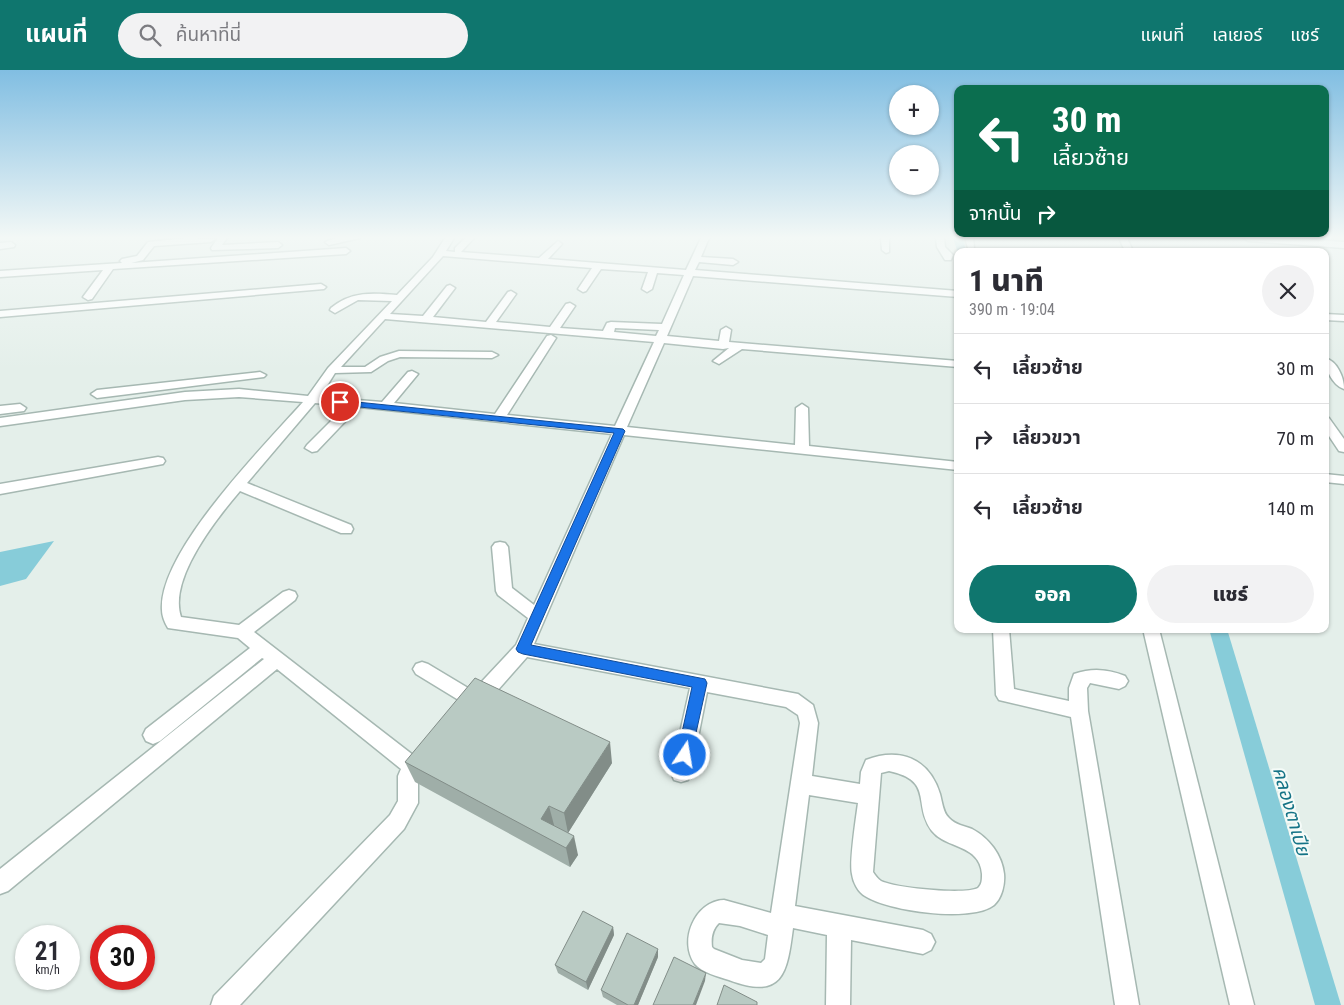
<!DOCTYPE html>
<html lang="th">
<meta charset="utf-8">
<style>
:root{--surface:#fff;--page:#f2f2f3;--text:#2b2b33;--muted:#7c7c81;--line:#e1e1e2;--accent:#0f766e}
body{margin:0;font-family:"Roboto Condensed","Noto Sans Thai",sans-serif;background:var(--page);color:var(--text);height:100vh;display:flex;flex-direction:column;font-size:19px;white-space:nowrap}
*{box-sizing:border-box;margin:0}
p{font-size:16px;color:var(--muted)}
.icon{flex:none;width:28px;height:28px;fill:none;stroke:currentColor;stroke-width:2;stroke-linecap:round;stroke-linejoin:round}
.map{position:relative;flex:1;overflow:hidden}
.details{position:absolute;left:954px;top:178px;width:375px;height:385px;display:flex;flex-direction:column;background:var(--surface);border-radius:10px;box-shadow:0 1px 4px #0004}
.details>*{flex:none}
.hud{position:absolute;left:954px;top:15px;width:375px;height:152px;border-radius:10px;box-shadow:0 1px 4px #0004;background:#0b6e4f;color:#fff;overflow:hidden}
.tools{position:absolute;left:889px;top:15px;display:grid;gap:10px}
.tools a{display:grid;place-items:center;width:50px;height:50px;border-radius:50%;background:var(--surface);box-shadow:0 1px 4px #0004;font-size:25px}
.speed{position:absolute;left:15px;top:855px;display:flex;gap:10px;font-size:25px;font-weight:700;text-align:center}
.speed>*{display:grid;place-content:center;width:65px;height:65px;border-radius:50%;background:var(--surface);box-shadow:0 1px 4px #0004;line-height:1}
.speed small{font-size:12px;font-weight:400}
.speed .limit{border:8px solid #d22;background:#fff;color:#111}
.pin{position:absolute;display:grid;place-items:center;width:42px;height:42px;color:#fff;margin:-21px;border:2px solid #fff;border-radius:50%;box-shadow:0 1px 5px #0007}
.me{position:absolute;width:55px;margin:-28px;rotate:12deg;stroke-linejoin:round;filter:drop-shadow(0 0 4px #0008)}
.turn{display:flex;align-items:center;gap:18px;height:105px;padding:0 15px;font-size:22px}
.turn .icon{width:65px;height:65px;stroke-width:2.5}
.turn b{display:block;font-size:35px;line-height:42px}
.then{display:flex;align-items:center;height:48px;padding:0 15px;background:#0003;gap:10px;font-size:19px}
.round{display:grid;place-items:center;flex:none;width:52px;height:52px;border-radius:26px;background:var(--page)}
.head{display:flex;align-items:center;justify-content:space-between;height:85px;padding:0 15px}
h1{font-size:30px;font-weight:800;line-height:38px}
.action{display:flex;gap:10px;margin-top:auto;padding:10px 15px}
.action a{flex:1;height:58px;border-radius:30px;background:var(--accent);color:#fff;font-size:20px;font-weight:800;line-height:58px;text-align:center}
.action a+a{background:var(--page);color:var(--text)}
ul{padding:0;list-style:none}
li{display:flex;align-items:center;gap:15px;height:70px;padding:0 15px;border-top:1px solid var(--line)}
li div{flex:1}
li b{display:block;font-size:19px}
li em{font-style:normal}
header{display:flex;align-items:center;gap:30px;box-sizing:border-box;height:70px;padding:0 25px;background:var(--accent);color:#fff}
header strong{font-size:24px}
nav{display:flex;gap:28px;margin-inline-start:auto;font-size:18px}
.search{width:350px;height:45px;background:var(--page);display:flex;align-items:center;gap:12px;box-sizing:border-box;padding:0 18px;border-radius:28px;color:var(--muted);font-size:19px}
.map>svg:first-child{display:block}
.water{fill:#87ccd9}
.lines{fill:none;stroke-linecap:round;stroke-linejoin:round}
.canal{fill:#87ccd9;fill-rule:evenodd}
.minor-casing{stroke:#a6b8b2;stroke-width:3}
.minor{fill:#fff;fill-rule:evenodd}
.wall{fill:#9faea8}
.shaded-wall{fill:#828d88}
.building{fill:#b9cac3;stroke:#828d88}
.route{fill:#1a73e8;stroke:#114b97}
.labels{text-anchor:middle;stroke-width:4;stroke-linejoin:round;paint-order:stroke}
.near-water-label{font-size:19px;font-style:italic;fill:#147386;stroke:#f5fbf8}
</style>
<header>
<strong>แผนที่</strong>
<div class="search"><svg class="icon" aria-label="search" viewBox="0 0 24 24"><circle cx="10" cy="10" r="6"/><path d="M15 15l6 6"/></svg>ค้นหาที่นี่</div>
<nav><a>แผนที่</a><a>เลเยอร์</a><a>แชร์</a></nav>
</header>
<div class="map">
<svg width="1344" height="935" viewBox="0 0 1344 935">
<rect width="100%" height="100%" fill="#e4efea"/>
<polygon class="water" points="54,471 26,509 0,516 0,482"/>
<g class="lines">
<g class="canal">
<polygon points="953,168 963,168 966,181 958,181 958,183"/>
<polygon points="1209,559 1227,559 1341,935 1315,935"/>
</g>
<g class="minor-casing">
<g id="minor">
<polygon points="188,168 215,169 211,172 154,176 143,190 131,193 346,178 350,181 346,184 113,199 92,229 88,230 83,227 103,200 0,207 0,201 122,193 120,191 122,189 137,186 148,172"/>
<polygon points="218,168 227,168 222,175 278,172 282,175 278,178 212,180 211,178"/>
<polygon points="336,168 360,168 329,175 325,172"/>
<path d="M445,168H454L446,181L455,182V178L465,168H474L461,182L539,188L558,171L562,174L548,189L686,200L701,168H709L701,187L733,189L738,192L733,195L699,192L695,200L958,221V227L693,206L667,266L719,271L721,260L726,257L731,260L729,272L958,291V297L742,279L719,294L713,291L729,278L723,279L664,273L627,357L795,375L796,338L802,334L808,338L809,376L958,392V400L624,365L534,574L798,624L813,635L818,653L812,706L860,714L861,702L866,690C899,677 929,688 940,724C942,731 943,743 949,748C955,755 965,756 972,759C989,768 1002,785 1004,804C1005,814 1002,828 994,835C971,853 888,841 865,826C858,822 853,812 852,804C849,793 856,748 858,733L809,725L795,836L923,860L931,864L935,872L931,880L923,884L851,870L850,935H826L827,865L793,858C787,904 783,930 729,910C719,907 701,902 695,894C678,871 695,831 724,830L771,843L800,653L798,645L786,637L707,622L691,703L688,710L681,712L674,710L671,703L690,618L527,587L482,638L475,640L416,604L413,599L416,594L422,592L428,594L473,621L516,575L528,548L498,525L496,521L492,477L495,473L500,472L505,473L508,477L512,518L534,535L612,364L359,337L317,381L312,382L305,378L307,375L346,336L315,333L247,413L351,455L353,459L351,463H341L240,421C217,448 168,509 181,547L239,555L283,522L289,520L295,522L297,526L295,530L254,562L413,685L423,679L430,682L433,688L430,694L418,707V733L404,759L240,935H211L214,926L390,745L398,731V706L401,699L277,599L8,821L0,824V799L264,589L262,588L160,671L153,674L146,671L143,665L146,659L250,578L238,568L168,558C165,553 162,546 162,540C158,482 265,375 303,332L239,327L185,330L0,356V348L185,322L239,319L308,326L328,298L392,231L358,230L335,243L330,240L331,238C351,221 373,223 397,225L433,187ZM443,186L592,198L578,219L583,222L586,221L601,199L648,202L642,219L647,222L652,219L657,203L684,205L662,254L611,252L607,253L603,261L560,258L575,236L570,233L566,234L550,257L496,252L516,224L511,221L508,222L486,252L433,247L455,218L450,215L447,216L423,246L390,244ZM385,249L654,272L615,356L507,345L556,268L551,265L547,266L495,344L394,333L418,304L412,301L408,302L382,332L320,327L335,303L371,302L388,291L400,287L492,288L498,285L492,282L399,281L380,287L365,297H341ZM615,258L659,260L656,266L614,262ZM889,701C935,711 912,734 932,761C946,779 980,774 982,804C982,810 982,814 978,818C964,825 896,818 881,811C878,809 875,805 873,802L881,703ZM719,853L740,856L768,865L765,889L761,893L742,890L714,879L712,877C711,868 712,860 719,853Z"/>
<polygon points="881,168 889,168 889,182 886,183 882,180"/>
<polygon points="936,168 944,168 945,177 953,185 951,190 945,190 937,177"/>
<polygon points="965,168 973,168 974,178 968,178"/>
<polygon points="1119,168 1127,168 1133,181 1125,181"/>
<polygon points="1244,168 1288,168 1344,172 1344,178 1248,171"/>
<polygon points="11,172 15,175 14,177 0,179 0,173"/>
<polygon points="321,214 326,217 324,219 0,247 0,241"/>
<polygon points="1325,244 1344,245 1344,251 1325,250"/>
<path d="M1325,288C1337,291 1344,307 1344,319C1332,315 1325,298 1325,288Z"/>
<polygon points="260,302 266,305 264,307 97,328 91,324 97,320"/>
<polygon points="20,334 26,338 24,341 0,344 0,336"/>
<polygon points="1325,347 1329,348 1344,369 1344,382 1339,381 1325,360"/>
<polygon points="158,387 163,388 165,391 163,394 0,424 0,414"/>
<polygon points="1325,404 1344,406 1344,414 1325,412"/>
<path d="M993,559H1009L1014,619L1069,631V618L1074,604C1092,598 1107,599 1125,606L1128,611L1125,616L1119,619L1090,613L1087,618L1088,641L1139,935H1115L1071,647L999,630L996,625Z"/>
<polygon points="1143,559 1159,559 1254,935 1230,935"/>
</g>
</g>
<use href="#minor" class="minor"/>
</g>
<g class="wall">
<polygon points="405,692 612,693 568,763 554,756 578,785 570,797 415,712"/>
<polygon points="613,857 614,865 588,920 558,903 555,895"/>
<polygon points="658,887 638,935 617,935 603,927 601,920"/>
</g>
<g class="shaded-wall">
<polygon points="610,672 612,693 568,763 564,743"/>
<polygon points="549,736 554,755 546,768 541,749"/>
<polygon points="574,766 578,785 570,797 566,778"/>
<polygon points="613,857 614,865 588,920 586,912"/>
<polygon points="658,879 658,887 638,935 634,935"/>
<polygon points="706,903 705,911 696,935 693,935"/>
</g>
<g class="building">
<polygon points="475,608 610,672 564,743 549,736 541,749 574,766 566,778 405,692"/>
<polygon points="583,841 613,857 586,912 555,895"/>
<polygon points="627,863 658,879 634,935 628,935 601,920"/>
<polygon points="674,887 706,903 693,935 653,935"/>
<polygon points="724,915 757,932 757,935 717,935"/>
</g>
<linearGradient id="sky" x2="0" y2="1"><stop stop-color="#81bee2"/><stop offset="0.56" stop-color="#f3f8f6"/><stop offset="1" stop-color="#f3f8f6" stop-opacity="0"/></linearGradient>
<rect width="1344" height="299" fill="url(#sky)"/>
<polygon class="route" points="337,330 623,359 625,361 531,575 705,609 707,613 690,690 685,692 679,690 677,685 692,617 523,584 518,582 516,579 614,363 340,335 337,334"/>
<g class="labels">
<g class="near-water-label">
<text transform="translate(1292 741) rotate(74)" y="7">คลองตาเปีย</text>
</g>
</g>
</svg>
<div class="tools">
<a>+</a>
<a>−</a>
</div>
<div class="speed"><div>21<small>km/h</small></div><div class="limit">30</div></div>
<div class="pin" style="left:340px;top:332px;background:#d93025"><svg class="icon" aria-label="arrive" viewBox="0 0 24 24"><path d="M6 21V4h12l-3 4 3 4H6"/></svg></div>
<svg class="me" style="left:685px;top:685px" viewBox="-20 -20 40 40"><circle r="17" fill="#1a73e8" stroke="#fff" stroke-width="3"/><path d="M0-11L8 9 0 5-8 9z" fill="#fff"/></svg>
<div class="hud">
<div class="turn"><svg class="icon" aria-label="left" viewBox="0 0 24 24"><path d="M17 20v-9H6M10 6l-5 5 5 5"/></svg><div><b>30 m</b>เลี้ยวซ้าย</div></div>
<div class="then">จากนั้น<svg class="icon" aria-label="right" viewBox="0 0 24 24"><path d="M7 20v-9h11M14 6l5 5-5 5"/></svg></div>
</div>
<section class="details">
<div class="head"><div><h1>1 นาที</h1><p>390 m · 19:04</p></div><a class="round"><svg class="icon" aria-label="close" viewBox="0 0 24 24"><path d="M6 6l12 12M18 6L6 18"/></svg></a></div>
<ul>
<li><svg class="icon" aria-label="left" viewBox="0 0 24 24"><path d="M17 20v-9H6M10 6l-5 5 5 5"/></svg><div><b>เลี้ยวซ้าย</b></div><em>30 m</em></li>
<li><svg class="icon" aria-label="right" viewBox="0 0 24 24"><path d="M7 20v-9h11M14 6l5 5-5 5"/></svg><div><b>เลี้ยวขวา</b></div><em>70 m</em></li>
<li><svg class="icon" aria-label="left" viewBox="0 0 24 24"><path d="M17 20v-9H6M10 6l-5 5 5 5"/></svg><div><b>เลี้ยวซ้าย</b></div><em>140 m</em></li>
</ul>
<div class="action"><a>ออก</a><a>แชร์</a></div>
</section>
</div>
